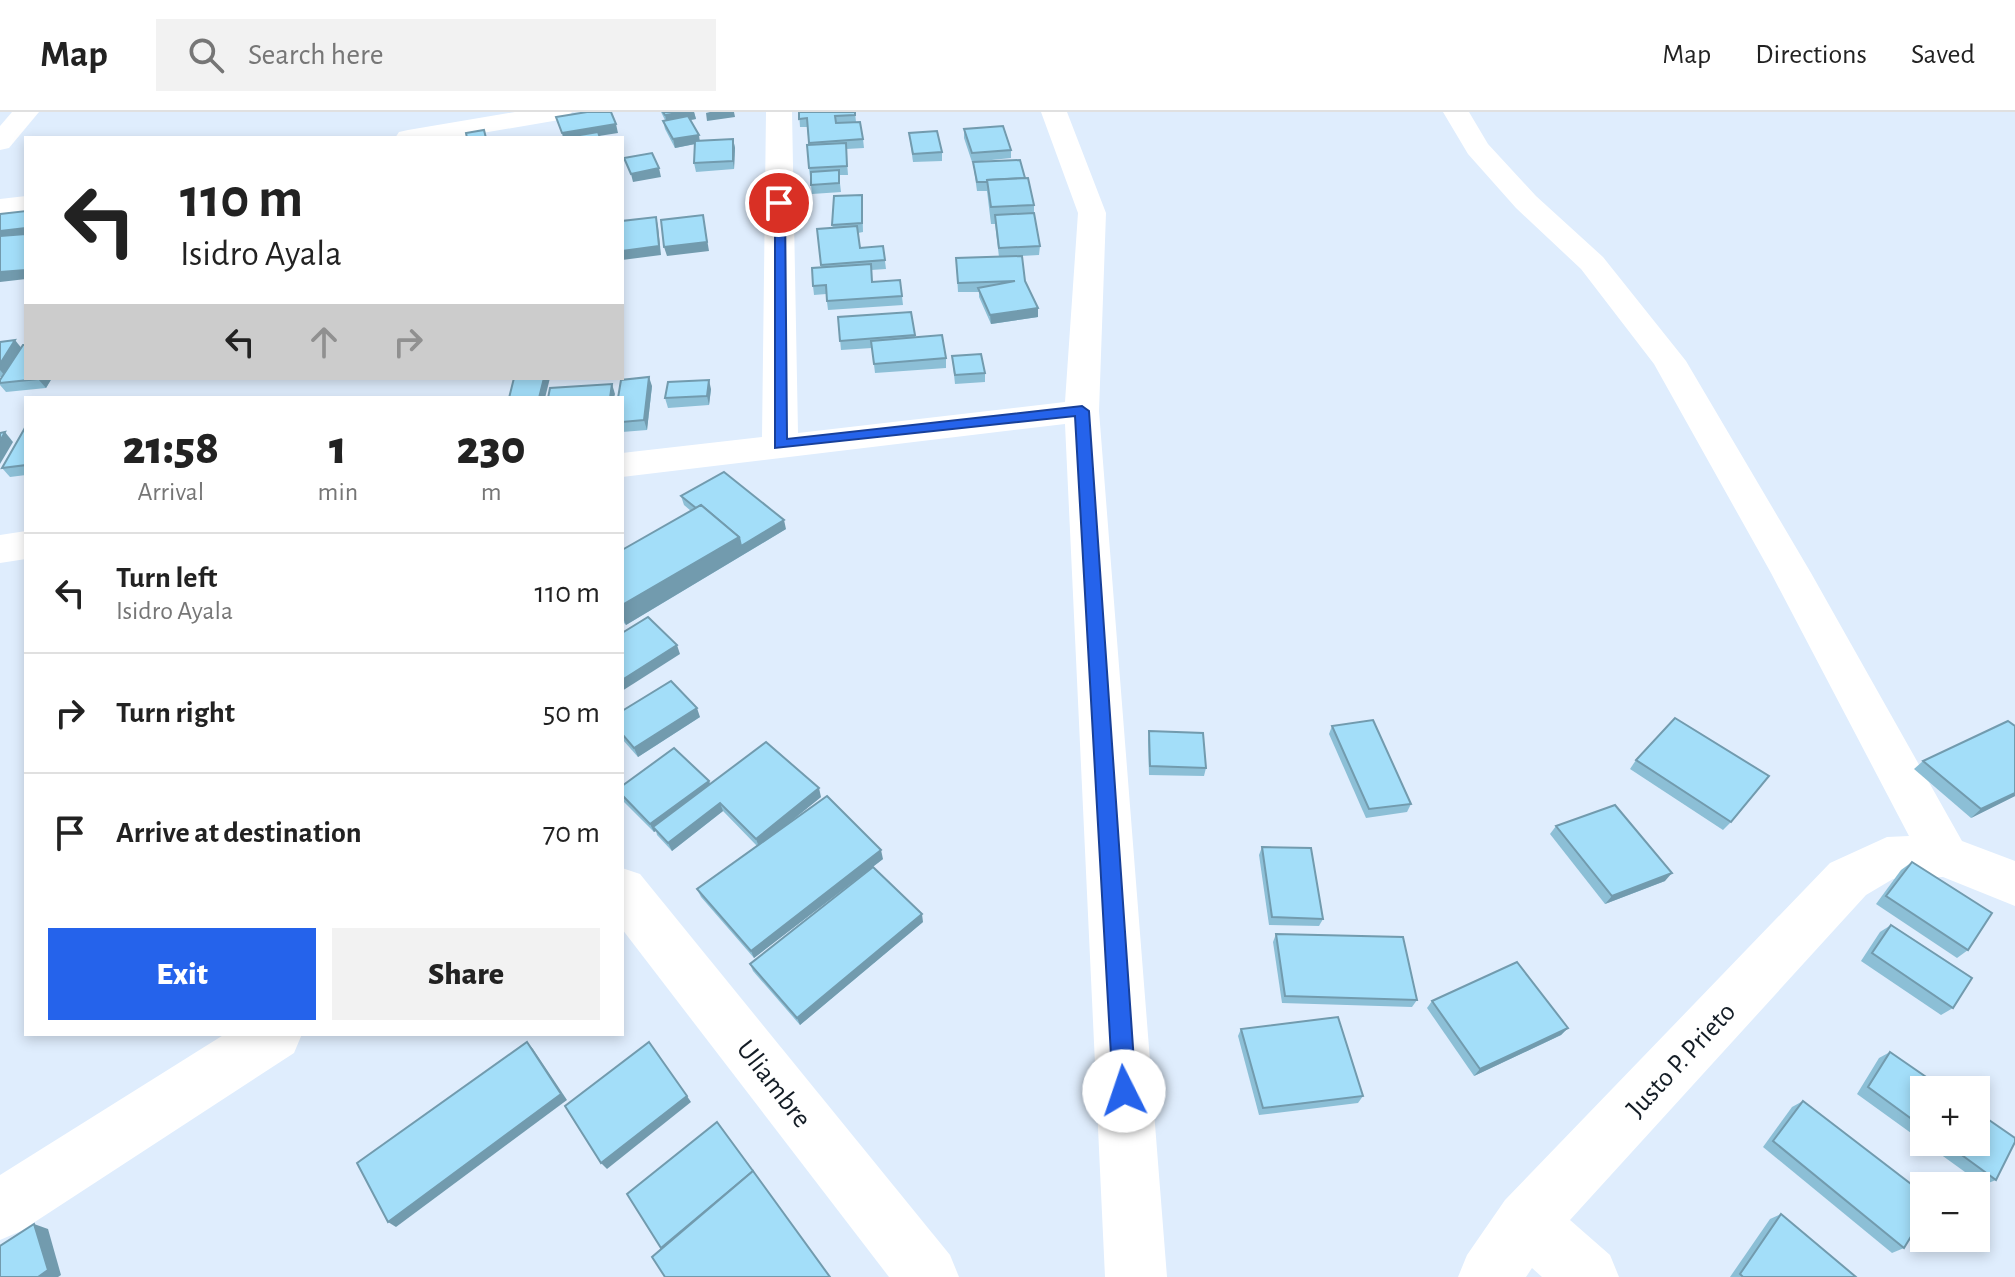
<!DOCTYPE html>
<meta charset="utf-8">
<style>
:root{--surface:#fff;--page:#f2f2f2;--text:#222;--muted:#767676;--line:#e0e0e0;--accent:#2563eb}
body{margin:0;font-family:"Alegreya Sans",sans-serif;background:var(--page);color:var(--text);height:100vh;display:flex;flex-direction:column;font-size:30px;white-space:nowrap}
*{box-sizing:border-box;margin:0}
p{font-size:26px;color:var(--muted)}
.icon{flex:none;width:44px;height:44px;fill:none;stroke:currentColor;stroke-width:2;stroke-linecap:round;stroke-linejoin:round}
.map{position:relative;flex:1;overflow:hidden}
.side{position:absolute;left:24px;top:284px;width:600px;height:640px;display:flex;flex-direction:column;background:var(--surface);border-radius:0px;box-shadow:0 4px 12px #0003}
.side>*{flex:none}
.hud{position:absolute;left:24px;top:24px;width:600px;height:244px;border-radius:0px;box-shadow:0 4px 12px #0003;background:#fff;color:var(--text);overflow:hidden}
.tools{position:absolute;left:1910px;top:964px;display:grid;gap:16px}
.tools a{display:grid;place-items:center;width:80px;height:80px;border-radius:0px;background:var(--surface);box-shadow:0 4px 12px #0003;font-size:40px}
.pin{position:absolute;display:grid;place-items:center;width:68px;height:68px;color:#fff;margin:-34px;border:4px solid #fff;border-radius:50%;box-shadow:0 2px 8px #0007}
.me{position:absolute;width:88px;margin:-44px;rotate:356deg;stroke-linejoin:round;filter:drop-shadow(0 0 6px #0008)}
.turn{display:flex;align-items:center;gap:28px;height:168px;padding:0 24px;font-size:36px}
.turn .icon{width:104px;height:104px;stroke-width:2.5}
.turn b{display:block;font-size:56px;line-height:68px}
.lanes{display:flex;align-items:center;height:76px;padding:0 24px;background:#0003;justify-content:center;gap:40px;direction:ltr}
.lanes .off{opacity:.35}
.eta{display:flex;justify-content:space-evenly;align-items:center;height:136px;text-align:center}
.eta b{font-size:48px;font-weight:800;line-height:56px}
.cta{display:flex;gap:16px;margin-top:auto;padding:16px 24px}
.cta a{flex:1;height:92px;border-radius:0px;background:var(--accent);color:#fff;font-size:32px;font-weight:800;line-height:92px;text-align:center}
.cta a+a{background:var(--page);color:var(--text)}
ul{padding:0;list-style:none}
li{display:flex;align-items:center;gap:24px;height:120px;padding:0 24px;border-top:2px solid var(--line)}
li div{flex:1}
li b{display:block;font-size:30px}
li em{font-style:normal}
header{display:flex;align-items:center;gap:48px;box-sizing:border-box;height:112px;padding:0 40px;background:var(--surface);border-bottom:2px solid var(--line)}
header strong{font-size:38px}
nav{display:flex;gap:44px;margin-inline-start:auto;font-size:28px}
.search{width:560px;height:72px;background:var(--page);display:flex;align-items:center;gap:20px;box-sizing:border-box;padding:0 28px;border-radius:0px;color:var(--muted);font-size:30px}
.map>svg:first-child{display:block}
.lines{fill:none;stroke-linecap:round;stroke-linejoin:round}
.minor{fill:#fff;fill-rule:evenodd}
.wall{fill:#8cbfd6}
.shaded-wall{fill:#729bae}
.building{fill:#a3def9;stroke:#729bae;stroke-width:2}
.route{fill:#2563eb;stroke:#184099;stroke-width:2}
.labels{text-anchor:middle;stroke-width:7;stroke-linejoin:round;paint-order:stroke}
.near-street-label{font-size:28px;fill:#141d26;stroke:#fff}
</style>
<header>
<strong>Map</strong>
<div class="search"><svg class="icon" aria-label="search" viewBox="0 0 24 24"><circle cx="10" cy="10" r="6"/><path d="M15 15l6 6"/></svg>Search here</div>
<nav><a>Map</a><a>Directions</a><a>Saved</a></nav>
</header>
<div class="map">
<svg width="2015" height="1165" viewBox="0 0 2015 1165">
<rect width="100%" height="100%" fill="#dfedfd"/>
<g class="lines">
<g class="minor">
<polygon points="12,0 39,0 9,36 0,38 0,14"/>
<polygon points="515,0 572,0 568,5 559,8 453,26 395,26 399,20 408,18"/>
<polygon points="766,0 792,0 798,321 1065,290 1078,101 1041,0 1067,0 1106,101 1099,299 1167,1165 1105,1165 1065,312 622,365 622,341 762,325"/>
<polygon points="1443,0 1469,0 1488,32 1536,84 1603,145 1686,249 1811,461 1962,729 2015,749 2015,794 1943,765 1893,767 1866,783 1570,1108 1610,1143 1619,1165 1542,1165 1532,1156 1526,1165 1458,1165 1467,1143 1505,1088 1830,751 1887,725 1909,724 1771,461 1654,252 1581,157 1516,96 1468,42"/>
<polygon points="26,84 26,100 0,105 0,87"/>
<polygon points="26,419 26,447 0,451 0,423"/>
<polygon points="622,756 640,762 950,1143 959,1165 889,1165 622,817"/>
<polygon points="225,922 302,922 294,941 21,1119 0,1128 0,1063"/>
</g>
</g>
<g class="wall">
<polygon points="661,0 694,0 696,7 690,8 700,29 733,27 735,36 734,57 696,60 694,51 695,32 675,36 665,17 663,9 665,8"/>
<polygon points="799,0 855,0 856,10 863,27 864,36 846,37 848,63 839,63 841,80 812,82 809,56 809,33 807,15 800,15"/>
<polygon points="964,17 1011,38 1011,46 972,50 964,26"/>
<polygon points="909,21 942,40 942,49 913,50"/>
<polygon points="973,50 1025,66 1034,93 1034,101 1040,134 1039,143 999,145 995,112 991,112 987,79 977,79"/>
<polygon points="862,83 863,120 858,121 860,136 883,134 886,157 871,158 872,170 900,168 903,193 828,198 826,182 814,183 813,174 821,155 833,116 832,113"/>
<polygon points="956,146 1025,169 1038,196 1038,205 991,212 979,185 979,180 958,180"/>
<polygon points="911,200 915,225 946,246 946,256 875,261 872,236 841,238 838,205"/>
<polygon points="0,230 26,266 52,266 46,276 6,280 0,273 0,268 2,265 0,265"/>
<polygon points="952,244 985,261 985,270 955,272"/>
<polygon points="652,274 647,318 622,320 622,286"/>
<polygon points="711,277 709,293 668,296 665,286"/>
<polygon points="26,314 26,363 10,365 2,356"/>
<polygon points="681,384 786,417 626,513 622,509 622,438 691,399 684,393"/>
<polygon points="622,599 700,605 638,645 622,627"/>
<polygon points="1332,614 1411,692 1407,700 1366,706 1329,622"/>
<polygon points="2015,614 2015,684 1971,706 1914,657 1923,649"/>
<polygon points="1149,619 1206,656 1204,664 1149,663 1148,628"/>
<polygon points="1636,648 1731,710 1723,718 1630,657"/>
<polygon points="709,669 710,672 821,685 790,710 883,747 754,846 701,785 697,777 757,734 723,699 672,739 657,723 656,719 654,720 622,688 622,674"/>
<polygon points="1556,714 1665,769 1605,792 1550,722"/>
<polygon points="1262,735 1323,807 1319,814 1269,813 1259,743"/>
<polygon points="1912,750 1968,838 1957,846 1876,792 1901,758"/>
<polygon points="923,810 800,913 753,859 750,852"/>
<polygon points="1891,813 1953,896 1941,903 1861,849 1880,820"/>
<polygon points="1276,822 1417,888 1412,895 1282,891 1273,830"/>
<polygon points="1432,889 1568,916 1561,923 1474,964 1427,896"/>
<polygon points="1241,917 1363,984 1358,991 1259,1003 1238,924"/>
<polygon points="1890,940 1924,978 1924,1030 1976,1030 1996,1068 1983,1073 1857,982 1879,946"/>
<polygon points="1803,989 1904,1136 1892,1141 1763,1035 1792,995"/>
<polygon points="1781,1102 1856,1165 1730,1165 1770,1107"/>
</g>
<g class="shaded-wall">
<polygon points="685,0 694,0 696,7 667,12 665,3"/>
<polygon points="710,0 734,0 735,5 707,9 706,1"/>
<polygon points="616,12 618,21 586,26 563,26 562,21"/>
<polygon points="699,23 700,31 675,36 673,27"/>
<polygon points="733,27 735,36 734,57 733,49"/>
<polygon points="659,56 661,65 633,70 631,62"/>
<polygon points="703,103 709,139 667,144 664,135"/>
<polygon points="656,105 658,114 661,143 622,148 622,139"/>
<polygon points="26,116 26,126 0,129 0,119"/>
<polygon points="26,158 26,167 0,170 0,160"/>
<polygon points="1038,196 1038,205 991,212 990,203"/>
<polygon points="15,228 23,238 5,264 0,258 0,252"/>
<polygon points="649,265 652,274 647,318 644,308"/>
<polygon points="39,266 52,266 46,276 38,267"/>
<polygon points="544,266 550,266 545,286 539,286"/>
<polygon points="709,268 711,277 709,293 707,284"/>
<polygon points="612,272 615,282 614,286 610,286"/>
<polygon points="5,320 13,330 0,352 0,329"/>
<polygon points="784,408 786,417 626,513 622,503 622,493 739,425"/>
<polygon points="677,533 680,542 622,579 622,568"/>
<polygon points="697,596 700,605 638,645 634,636"/>
<polygon points="709,669 712,677 653,715 656,719 654,720 650,712"/>
<polygon points="819,676 821,685 759,735 756,727"/>
<polygon points="2015,681 2015,684 1971,706 1981,697"/>
<polygon points="720,691 723,699 672,739 668,731"/>
<polygon points="881,738 883,747 754,846 751,839"/>
<polygon points="1672,761 1665,769 1605,792 1612,784"/>
<polygon points="922,802 923,810 800,913 797,906"/>
<polygon points="1568,916 1561,923 1474,964 1480,957"/>
<polygon points="527,930 533,937 567,988 396,1115 388,1110"/>
<polygon points="687,984 691,990 607,1057 601,1051"/>
<polygon points="34,1112 48,1117 61,1163 58,1165 38,1165"/>
</g>
<g class="building">
<polygon points="587,0 611,0 616,12 562,21 556,5"/>
<polygon points="663,0 685,0 665,3"/>
<polygon points="799,0 855,0 855,3 835,4 836,11 860,10 863,27 809,31 807,6 799,7"/>
<polygon points="688,4 699,23 673,27 663,9"/>
<polygon points="1003,14 1011,38 972,41 964,17"/>
<polygon points="484,18 486,26 467,26 466,21"/>
<polygon points="937,19 942,40 913,42 909,21"/>
<polygon points="598,20 600,26 568,26 568,25"/>
<polygon points="733,27 733,49 694,51 695,29"/>
<polygon points="846,31 847,54 809,56 807,33"/>
<polygon points="652,41 659,56 631,62 624,46"/>
<polygon points="1020,48 1025,66 987,68 987,70 977,70 973,50"/>
<polygon points="839,58 839,71 811,73 811,60"/>
<polygon points="1028,66 1034,93 991,95 987,68"/>
<polygon points="862,83 862,111 832,113 834,84"/>
<polygon points="26,99 26,116 0,119 0,102"/>
<polygon points="1034,101 1040,134 999,136 995,103"/>
<polygon points="703,103 707,130 664,135 661,108"/>
<polygon points="656,105 659,134 622,139 622,109"/>
<polygon points="857,114 860,136 883,134 885,148 821,153 817,117"/>
<polygon points="26,122 26,158 0,160 0,124"/>
<polygon points="1022,144 1025,169 1038,196 990,203 978,176 1015,169 958,171 956,146"/>
<polygon points="871,152 872,170 900,168 902,184 827,189 826,173 813,174 812,156"/>
<polygon points="911,200 915,223 840,229 838,205"/>
<polygon points="942,223 946,246 874,252 871,229"/>
<polygon points="15,228 0,252 0,230"/>
<polygon points="23,233 26,233 26,266 39,266 38,267 0,271 0,268"/>
<polygon points="981,242 985,261 955,263 952,244"/>
<polygon points="649,265 644,308 622,310 622,286 618,286 621,268"/>
<polygon points="514,266 544,266 539,286 509,286"/>
<polygon points="709,268 707,284 665,286 668,270"/>
<polygon points="612,272 610,286 548,286 550,276"/>
<polygon points="26,314 26,353 2,356"/>
<polygon points="5,320 0,329 0,321"/>
<polygon points="724,360 784,408 741,434 739,425 701,393 696,396 681,384"/>
<polygon points="701,393 739,425 622,493 622,438"/>
<polygon points="648,505 677,533 622,568 622,521"/>
<polygon points="671,569 697,596 634,636 622,622 622,599"/>
<polygon points="1675,606 1769,664 1731,710 1636,648"/>
<polygon points="1373,608 1411,692 1369,697 1332,614"/>
<polygon points="2008,609 2015,614 2015,681 1981,697 1923,649"/>
<polygon points="1149,619 1203,621 1206,656 1150,654"/>
<polygon points="766,630 819,676 756,727 720,691 668,731 653,715"/>
<polygon points="674,636 709,669 650,712 622,683 622,674"/>
<polygon points="827,684 881,738 751,839 697,777"/>
<polygon points="1615,693 1672,761 1612,784 1556,714"/>
<polygon points="1262,735 1311,736 1323,807 1272,805"/>
<polygon points="1912,750 1992,801 1968,838 1886,784"/>
<polygon points="873,755 922,802 797,906 750,852"/>
<polygon points="1891,813 1972,866 1953,896 1872,841"/>
<polygon points="1276,822 1403,825 1417,888 1285,884"/>
<polygon points="1517,850 1568,916 1480,957 1432,889"/>
<polygon points="1338,905 1363,984 1263,996 1241,917"/>
<polygon points="527,930 561,982 388,1110 357,1051"/>
<polygon points="649,930 687,984 601,1051 565,994"/>
<polygon points="1890,940 1945,978 1924,978 1924,1016 1868,975"/>
<polygon points="1803,989 1924,1082 1924,1103 1904,1136 1773,1029"/>
<polygon points="1976,999 2015,1026 2015,1030 1996,1068 1944,1030 1976,1030"/>
<polygon points="717,1010 753,1059 661,1136 627,1082"/>
<polygon points="753,1059 830,1165 665,1165 652,1145"/>
<polygon points="1781,1102 1856,1165 1743,1165 1740,1162"/>
<polygon points="34,1112 48,1158 38,1165 0,1165 0,1134"/>
</g>
<polygon class="route" points="775,88 785,91 787,327 1082,294 1089,299 1136,979 1133,988 1124,991 1116,988 1113,979 1075,304 775,336"/>
<g class="labels">
<g class="near-street-label">
<text transform="translate(1680 947) rotate(-47)" y="10">Justo P. Prieto</text>
<text transform="translate(775 971) rotate(52)" y="10">Uliambre</text>
</g>
</g>
</svg>
<div class="tools">
<a>+</a>
<a>−</a>
</div>
<div class="pin" style="left:779px;top:91px;background:#d93025"><svg class="icon" aria-label="arrive" viewBox="0 0 24 24"><path d="M6 21V4h12l-3 4 3 4H6"/></svg></div>
<svg class="me" style="left:1124px;top:979px" viewBox="-20 -20 40 40"><circle r="19" fill="#fff"/><path d="M0-13L10 11 0 6-10 11z" fill="#2563eb"/></svg>
<div class="hud">
<div class="turn"><svg class="icon" aria-label="left" viewBox="0 0 24 24"><path d="M17 20v-9H6M10 6l-5 5 5 5"/></svg><div><b>110 m</b>Isidro Ayala</div></div>
<div class="lanes"><svg class="icon" aria-label="left" viewBox="0 0 24 24"><path d="M17 20v-9H6M10 6l-5 5 5 5"/></svg><svg class="icon off" aria-label="ahead" viewBox="0 0 24 24"><path d="M12 20V5M6 11l6-6 6 6"/></svg><svg class="icon off" aria-label="right" viewBox="0 0 24 24"><path d="M7 20v-9h11M14 6l5 5-5 5"/></svg></div>
</div>
<section class="side">
<div class="eta">
<div><b>21:58</b><p>Arrival</p></div>
<div><b>1</b><p>min</p></div>
<div><b>230</b><p>m</p></div>
</div>
<ul>
<li><svg class="icon" aria-label="left" viewBox="0 0 24 24"><path d="M17 20v-9H6M10 6l-5 5 5 5"/></svg><div><b>Turn left</b><p>Isidro Ayala</p></div><em>110 m</em></li>
<li><svg class="icon" aria-label="right" viewBox="0 0 24 24"><path d="M7 20v-9h11M14 6l5 5-5 5"/></svg><div><b>Turn right</b></div><em>50 m</em></li>
<li><svg class="icon" aria-label="arrive" viewBox="0 0 24 24"><path d="M6 21V4h12l-3 4 3 4H6"/></svg><div><b>Arrive at destination</b></div><em>70 m</em></li>
</ul>
<div class="cta"><a>Exit</a><a>Share</a></div>
</section>
</div>
